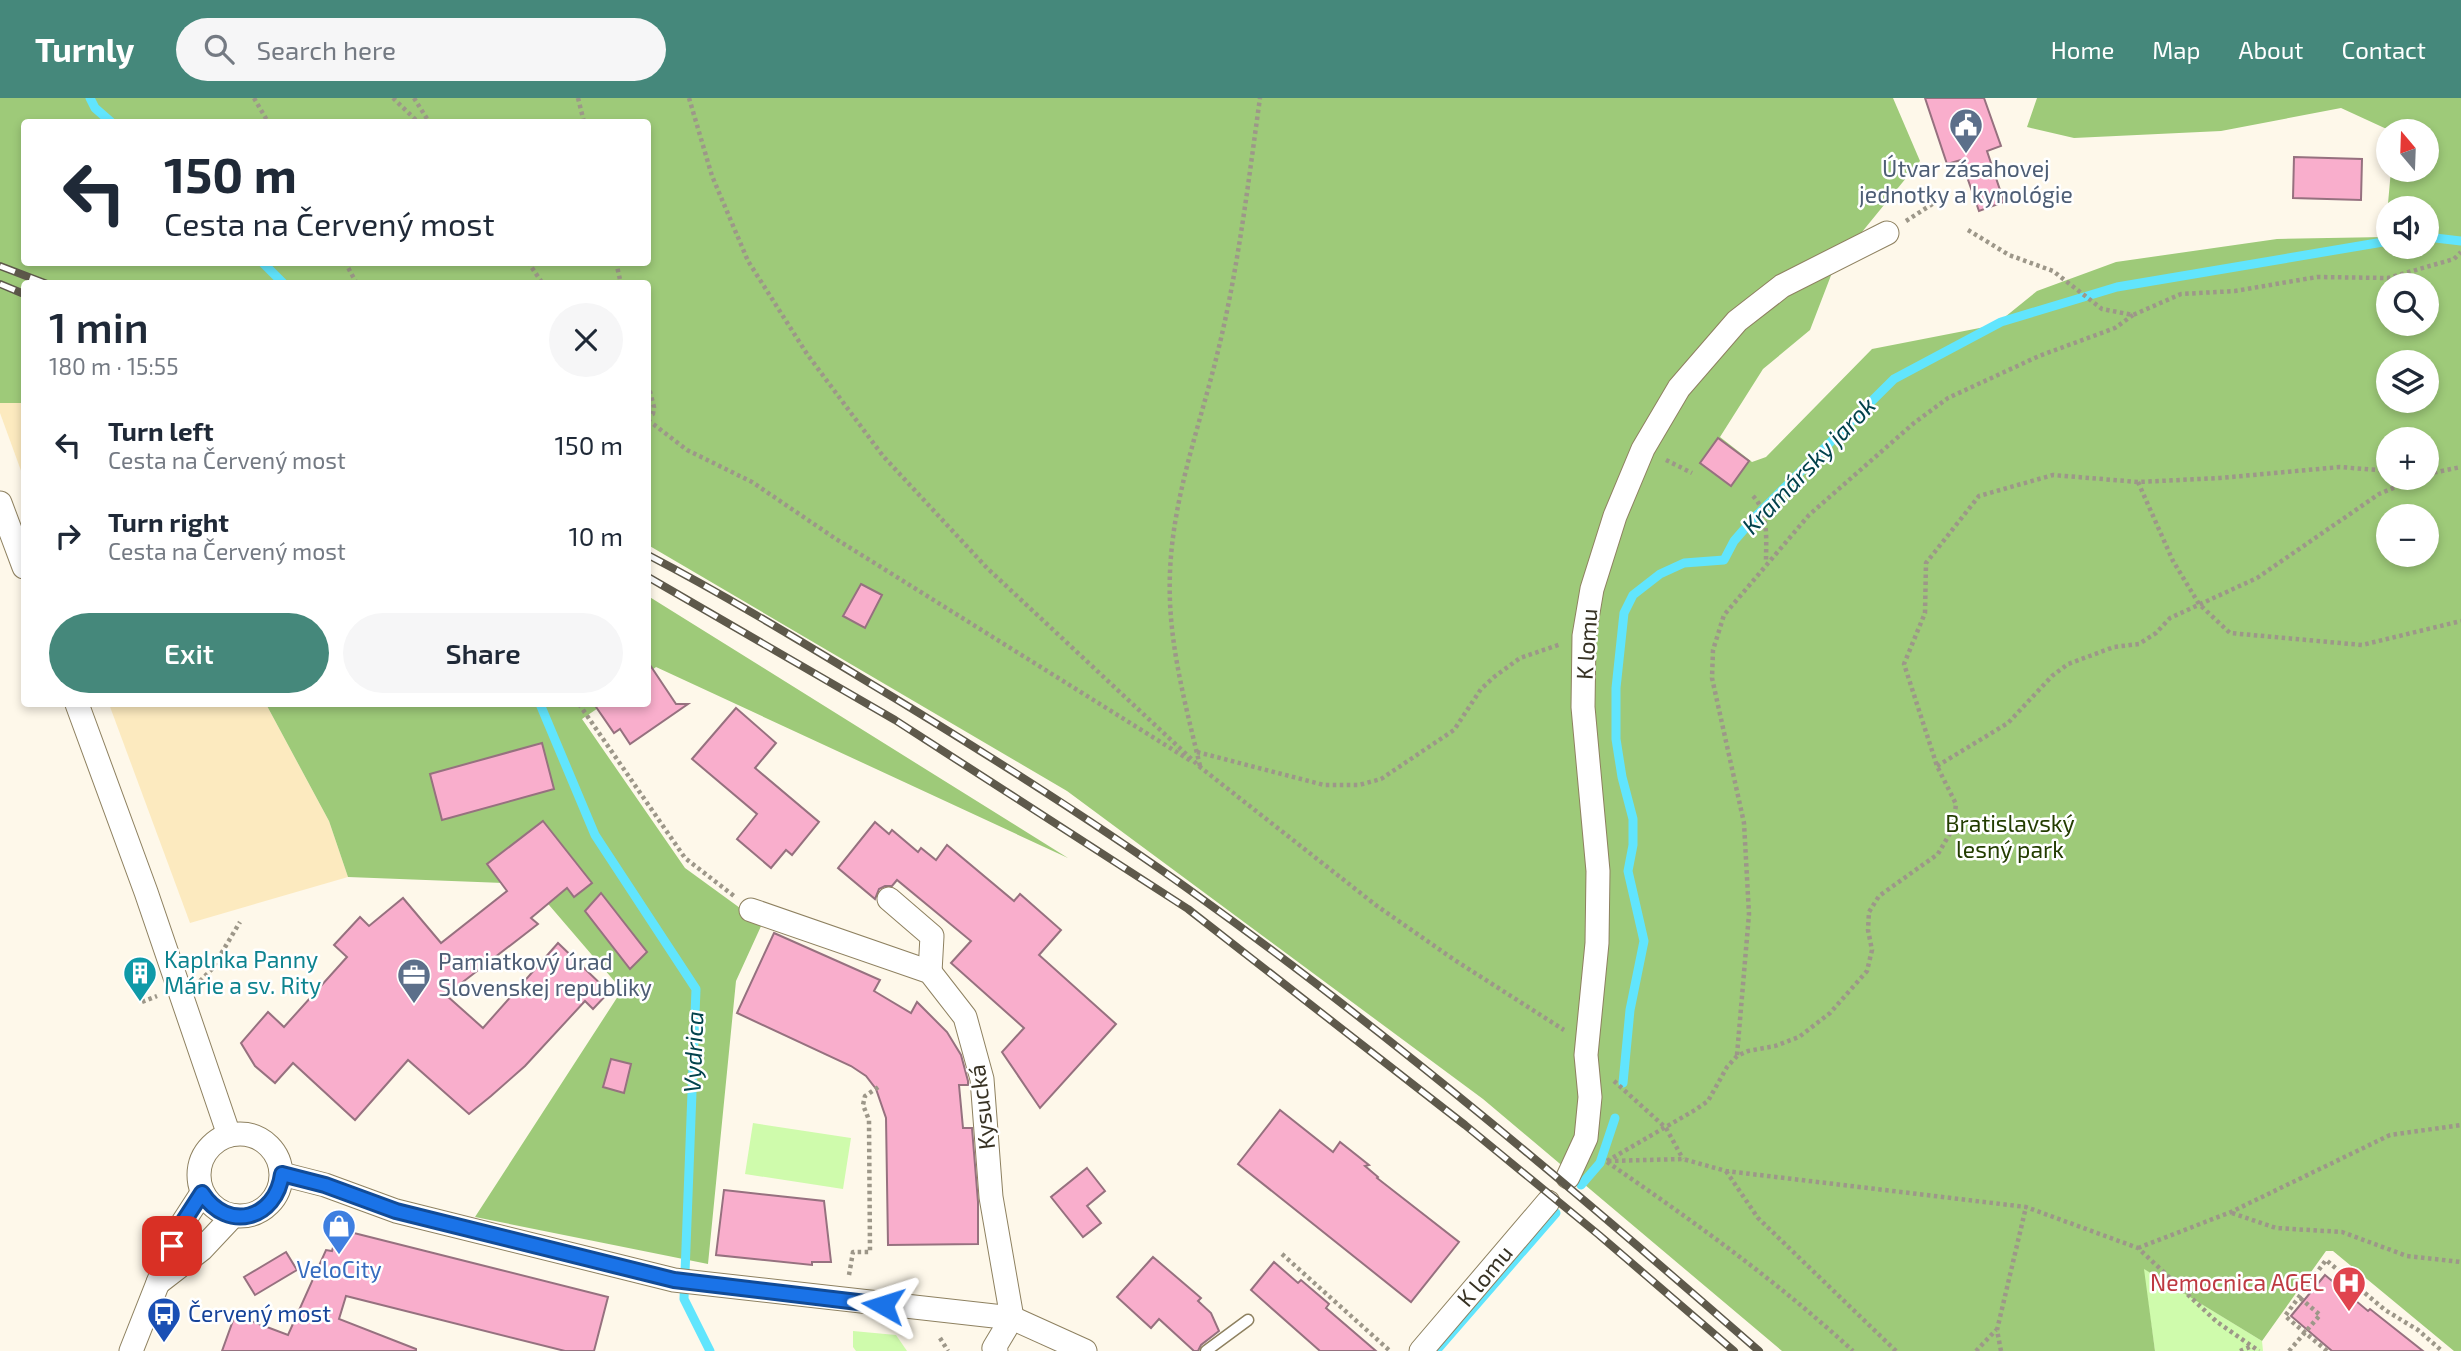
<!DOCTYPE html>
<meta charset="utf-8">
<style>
:root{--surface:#fff;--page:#f6f6f7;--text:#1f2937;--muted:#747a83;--accent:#45887b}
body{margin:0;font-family:"Exo 2",sans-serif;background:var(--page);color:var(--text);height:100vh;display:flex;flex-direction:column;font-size:26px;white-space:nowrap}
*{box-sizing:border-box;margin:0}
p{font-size:23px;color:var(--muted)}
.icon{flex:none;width:38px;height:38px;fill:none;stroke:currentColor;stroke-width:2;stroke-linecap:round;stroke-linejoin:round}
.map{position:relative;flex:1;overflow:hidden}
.drawer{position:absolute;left:21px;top:182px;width:630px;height:427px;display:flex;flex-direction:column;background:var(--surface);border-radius:7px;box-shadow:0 4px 10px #0003}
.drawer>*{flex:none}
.banner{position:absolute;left:21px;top:21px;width:630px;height:147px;border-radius:7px;box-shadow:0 4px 10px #0003;background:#fff;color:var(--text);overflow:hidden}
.needle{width:46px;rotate:341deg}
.buttons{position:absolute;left:2376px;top:21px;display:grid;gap:14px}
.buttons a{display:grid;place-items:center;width:63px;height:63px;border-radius:50%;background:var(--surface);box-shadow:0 4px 10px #0003;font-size:35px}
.pin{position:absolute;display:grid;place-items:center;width:60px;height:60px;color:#fff;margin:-30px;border-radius:14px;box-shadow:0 4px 10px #0006}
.me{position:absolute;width:77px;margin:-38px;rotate:276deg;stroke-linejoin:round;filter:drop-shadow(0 0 5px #0008)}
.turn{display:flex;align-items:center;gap:24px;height:147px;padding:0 28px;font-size:32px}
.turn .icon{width:91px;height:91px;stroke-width:2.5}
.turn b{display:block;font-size:49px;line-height:60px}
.round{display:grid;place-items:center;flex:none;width:74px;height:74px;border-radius:37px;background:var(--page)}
.overview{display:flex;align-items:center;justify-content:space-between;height:119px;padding:0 28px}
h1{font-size:42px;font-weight:600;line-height:52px}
.primary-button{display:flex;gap:14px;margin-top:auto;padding:14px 28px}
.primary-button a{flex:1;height:80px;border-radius:42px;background:var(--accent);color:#fff;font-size:28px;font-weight:600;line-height:80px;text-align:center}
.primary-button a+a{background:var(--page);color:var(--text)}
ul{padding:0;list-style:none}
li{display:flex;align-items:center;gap:21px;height:91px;padding:0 28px}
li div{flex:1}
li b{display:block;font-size:26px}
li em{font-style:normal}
header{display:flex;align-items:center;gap:42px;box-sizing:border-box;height:98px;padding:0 35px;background:var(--accent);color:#fff}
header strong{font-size:33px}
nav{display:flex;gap:38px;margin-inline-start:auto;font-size:24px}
.search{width:490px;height:63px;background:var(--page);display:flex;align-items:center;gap:18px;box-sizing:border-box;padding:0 24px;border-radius:38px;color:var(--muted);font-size:26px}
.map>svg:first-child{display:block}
.built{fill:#fceabf}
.green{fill:#cffbac}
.forest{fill:#9eca79;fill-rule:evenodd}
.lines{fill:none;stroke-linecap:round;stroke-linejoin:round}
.stream{stroke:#61e5fd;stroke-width:9}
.building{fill:#f9aecc;stroke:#96717f;stroke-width:2}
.service-casing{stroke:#8e8160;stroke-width:13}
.minor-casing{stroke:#8e8160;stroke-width:25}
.path{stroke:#9d9789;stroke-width:4.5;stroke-dasharray:3.5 3.5;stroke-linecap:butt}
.service{stroke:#fff;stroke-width:10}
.minor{stroke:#fff;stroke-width:23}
.rail-casing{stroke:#5e594b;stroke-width:8}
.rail{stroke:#fff;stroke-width:5;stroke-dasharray:16;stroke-linecap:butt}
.route-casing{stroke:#114b97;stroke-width:18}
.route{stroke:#1a73e8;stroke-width:12}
.labels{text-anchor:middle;stroke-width:5;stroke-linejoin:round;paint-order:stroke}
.service-label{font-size:23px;fill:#4e5e75;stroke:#fff}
.street-label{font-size:23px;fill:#373224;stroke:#fff}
.park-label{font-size:23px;fill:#233d01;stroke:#fff}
.culture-label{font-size:23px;fill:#0d838f;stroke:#fff;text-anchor:start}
.shop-label{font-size:23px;fill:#366cbe;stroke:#fff}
.health-label{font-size:23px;fill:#be3a42;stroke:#fff;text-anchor:end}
.transit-label{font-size:23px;fill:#164399;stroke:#fff;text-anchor:start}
.water-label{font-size:24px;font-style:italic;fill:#02424c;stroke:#fff}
</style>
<header>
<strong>Turnly</strong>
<div class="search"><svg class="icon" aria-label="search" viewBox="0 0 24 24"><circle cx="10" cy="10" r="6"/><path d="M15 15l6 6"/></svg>Search here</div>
<nav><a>Home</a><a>Map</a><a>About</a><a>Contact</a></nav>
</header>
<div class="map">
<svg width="2461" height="1253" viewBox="0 0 2461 1253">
<rect width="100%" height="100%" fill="#fef8ea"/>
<g class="built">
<polygon points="0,305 24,305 24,381 0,315"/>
<polygon points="109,606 266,606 329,723 348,779 190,825"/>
</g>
<g class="green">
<polygon points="753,1025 851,1040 843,1091 745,1076"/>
<polygon points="2143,1170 2262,1243 2263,1253 2155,1253"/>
<polygon points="853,1233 896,1237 907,1253 856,1253 853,1249"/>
</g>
<g class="forest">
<path d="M0,0H1893L1920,63L1835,167L1810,232L1763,271L1720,339L1752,364L1766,359L1872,251L1995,227L2037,193L2116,164L2277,141L2385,139L2391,72H2427V33H2391L2341,10L2221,33L2074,40L2027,29L2037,0H2461V1253H2454L2333,1153H2326L2262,1243L2144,1171L2155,1253H1782L1483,1001L1067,693L648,447V186H24V305H0ZM24,24H648V164H24ZM2389,110H2427V149H2389ZM2389,187H2427V226H2389ZM2389,264H2427V303H2389ZM2389,341H2427V380H2389ZM2389,418H2427V457H2389Z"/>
<polygon points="648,498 1068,760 656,569 648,575"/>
<polygon points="266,606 604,606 582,621 685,770 762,826 736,883 708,1166 475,1119 622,892 531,786 348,779 329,723"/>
</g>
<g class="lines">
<g class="stream">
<polyline points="90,0 95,10 111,24"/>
<polyline points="2427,139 2461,143"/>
<polyline points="262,164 284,186"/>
<polyline points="540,606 595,737 696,891 684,1201 710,1253"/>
<polyline points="1623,985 1630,912 1644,843 1628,773 1633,747 1633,721 1622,679 1616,641 1616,590 1624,515 1633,497 1660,476 1684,465 1724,462 1734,443 1754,420 1894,281 2001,224 2117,189 2389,143"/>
<polyline points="1581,1087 1600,1065 1615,1020"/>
<polyline points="1436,1253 1556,1115"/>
</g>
</g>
<g class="building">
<polygon points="1925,0 1984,0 2001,48 1987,53 2004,104 1979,113 1961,62 1947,66"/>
<polygon points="2294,59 2362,61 2361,102 2293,100"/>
<polygon points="1718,340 1749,363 1731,388 1700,365"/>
<polygon points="861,486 882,497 865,530 843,518"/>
<polygon points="648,564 676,606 688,606 630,646 620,631 614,635 594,606 648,606"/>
<polygon points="736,610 776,645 755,670 819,724 792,757 786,752 771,770 737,741 757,716 692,661"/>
<polygon points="542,645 554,691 442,722 430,676"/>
<polygon points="543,723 592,785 574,799 567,790 531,820 538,826 446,897 483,930 558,845 609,894 593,911 585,903 525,968 491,998 469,1016 408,962 355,1022 293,965 275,985 255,968 241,945 268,914 284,929 347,859 334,847 360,819 369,828 403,800 441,845 507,793 487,766"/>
<polygon points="875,724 889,736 892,732 918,754 921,750 936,762 947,747 1014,803 1020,796 1061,832 1039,857 1116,926 1040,1010 1002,954 1024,930 951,865 971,843 897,782 892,788 885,788 879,791 875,801 838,770"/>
<polygon points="601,795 647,854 630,871 585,813"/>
<polygon points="774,835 880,882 874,893 911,915 917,904 947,934 961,957 968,983 968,987 959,987 963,1030 972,1030 978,1104 978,1146 888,1147 886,1020 876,991 866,978 851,968 737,915"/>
<polygon points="611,961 631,966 624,995 603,989"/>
<polygon points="1280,1012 1333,1054 1340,1044 1369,1067 1365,1068 1378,1079 1377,1080 1459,1144 1411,1204 1238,1066"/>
<polygon points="1087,1070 1105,1093 1087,1108 1101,1125 1083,1139 1051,1099"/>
<polygon points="724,1092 824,1103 831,1164 812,1164 812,1167 716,1157"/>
<polygon points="338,1131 608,1199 594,1253 565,1253 346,1198 339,1221 416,1251 416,1253 222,1253 235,1217 288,1237 326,1152 332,1153"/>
<polygon points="286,1154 297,1172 255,1197 244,1179"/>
<polygon points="1153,1159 1201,1200 1198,1203 1211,1215 1219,1233 1201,1247 1198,1253 1194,1253 1159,1221 1151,1230 1117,1199"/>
<polygon points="1274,1164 1298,1185 1301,1182 1329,1206 1326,1210 1376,1253 1320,1253 1251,1192"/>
<polygon points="2325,1177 2368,1213 2370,1211 2423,1253 2332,1253 2291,1218"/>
</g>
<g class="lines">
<g class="service-casing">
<polyline id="service" points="1206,1253 1248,1222"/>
</g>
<g class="minor-casing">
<g id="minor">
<polyline points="0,405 24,469"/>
<polyline points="77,606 146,794 229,1037"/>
<polyline points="889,801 932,838 930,874"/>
<polyline points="751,812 930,874 965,919 982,981 991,1099 1012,1220 994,1250 996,1253"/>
<circle cx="240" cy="1077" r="41"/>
<polyline points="282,1076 325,1087 396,1113 674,1182 1012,1220 1085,1253"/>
<polyline points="1568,1079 1586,1040 1590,999 1586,957 1597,845 1598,773 1583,609 1584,538 1592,491 1615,418 1643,351 1679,290 1737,223 1782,188 1887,135"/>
<polyline points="158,1185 202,1151 233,1118"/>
<polyline points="131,1253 180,1129 202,1095"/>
<polyline points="1421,1253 1548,1104"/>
</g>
</g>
<g class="path">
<polyline points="254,0 268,24"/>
<polyline points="393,0 418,24"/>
<polyline points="414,0 429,24"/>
<polyline points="578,0 584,24"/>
<polyline points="689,0 712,78 748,163 807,256 883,358 987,470 1200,669 1377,808 1453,861 1564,932"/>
<polyline points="1906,123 1934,105"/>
<polyline points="1968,132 2009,157 2053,173 2102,211 2133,217 2181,196 2235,193 2317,179 2388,180 2454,161 2461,154"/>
<polyline points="345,164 357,186"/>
<polyline points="528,164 543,186"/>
<polyline points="616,164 621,186"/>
<polyline points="648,286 654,309 653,316 648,318"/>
<polyline points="648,322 687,352 752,384 836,441 1191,663"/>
<polyline points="1666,362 1692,375"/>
<polyline points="2427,376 2461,369"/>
<polyline points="2138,384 2173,463 2199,506 2230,535 2362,547 2461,523"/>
<path d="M1753,398C1769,414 1766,442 1766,464"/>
<polyline points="579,606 685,760 734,798"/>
<polyline points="1197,654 1324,687 1359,687 1381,681 1454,632 1481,591 1494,579 1520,560 1561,546"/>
<path d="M1200,668C1185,604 1167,541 1170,474C1173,399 1199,330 1217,257C1238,173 1248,86 1260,0"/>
<polyline points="1937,668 2008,625 2052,578 2068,566 2114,549 2139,546 2156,535 2170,520 2257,480 2379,396 2417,380"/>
<polyline points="200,883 212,871 240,824"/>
<polyline points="142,904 157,898"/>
<polyline points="1737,957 1749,816 1744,725 1712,580 1713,552 1724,517 1809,417 1914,325 1948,300 2039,258 2115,230 2133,217"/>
<polyline points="1614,983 1666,1030 1683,1061"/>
<polyline points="1607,1063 1695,1012 1708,1003 1727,969 1737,958 1748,953 1775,948 1799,939 1830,915 1867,873 1872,852 1868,832 1869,814 1879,798 1938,756 1953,730 1956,706 1937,668 1904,566 1925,515 1926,465 1979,398 2053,377 2138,384 2220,380 2340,369 2389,373"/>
<polyline points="1608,1063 1683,1061 1726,1073 2026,1109 2138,1150 2217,1224 2259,1253"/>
<path d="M1607,1064C1693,1123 1777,1183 1853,1253"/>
<polyline points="1726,1073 1758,1120 1896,1253"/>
<polyline points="2232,1115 2276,1130 2342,1134 2407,1158 2461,1164"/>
<polyline points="2138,1150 2231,1114 2390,1037 2461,1027"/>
<polyline points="1282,1156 1390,1253"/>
<polyline points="849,1177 853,1154 870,1154 869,1022 863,1007 865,998 880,988"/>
<polyline points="940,1240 948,1253"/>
<polyline points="1976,1253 1996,1232"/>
<polyline points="2001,1253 1997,1232 2026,1109"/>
<polyline points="2240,1253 2252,1248"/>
<polyline points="2289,1253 2320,1217 2299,1199"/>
<polyline points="2327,1253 2285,1218 2326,1162 2385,1212 2418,1232 2442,1253"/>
</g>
<use href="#service" class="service"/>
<use href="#minor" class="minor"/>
<g class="rail-casing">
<g id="rail">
<polyline points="0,168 47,186"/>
<polyline points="0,186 24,196"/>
<path d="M648,457C721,495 792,538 863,581C976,649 1090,720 1198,798C1394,939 1578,1095 1759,1253"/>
<polyline points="648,479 895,622 1188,811 1465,1027 1599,1137 1734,1253"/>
</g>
</g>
<use href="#rail" class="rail"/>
</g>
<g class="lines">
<g class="route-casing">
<path id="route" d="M172,1148L180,1129L202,1095C228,1135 276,1121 282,1076L325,1087L396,1113L674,1182L883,1207"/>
</g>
<use href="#route" class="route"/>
</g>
<defs>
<g id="civic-pin" transform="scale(1.75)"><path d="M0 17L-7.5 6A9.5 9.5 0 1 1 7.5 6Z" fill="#5c6f8a" stroke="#fff"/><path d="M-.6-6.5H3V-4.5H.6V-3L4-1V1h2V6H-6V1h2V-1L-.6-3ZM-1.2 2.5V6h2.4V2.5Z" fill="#fff"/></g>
<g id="building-pin" transform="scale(1.75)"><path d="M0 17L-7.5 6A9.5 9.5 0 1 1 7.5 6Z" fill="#0f9aa8" stroke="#fff"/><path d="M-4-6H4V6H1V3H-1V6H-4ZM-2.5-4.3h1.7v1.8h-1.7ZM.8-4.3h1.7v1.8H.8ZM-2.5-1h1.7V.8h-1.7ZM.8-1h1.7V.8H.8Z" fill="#fff"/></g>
<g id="office-pin" transform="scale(1.75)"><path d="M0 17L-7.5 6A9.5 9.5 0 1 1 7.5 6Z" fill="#5c6f8a" stroke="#fff"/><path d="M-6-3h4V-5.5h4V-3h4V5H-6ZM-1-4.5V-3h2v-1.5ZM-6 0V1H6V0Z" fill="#fff"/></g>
<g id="shop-pin" transform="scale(1.75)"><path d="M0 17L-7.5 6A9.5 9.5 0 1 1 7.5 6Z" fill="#3f7fe0" stroke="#fff"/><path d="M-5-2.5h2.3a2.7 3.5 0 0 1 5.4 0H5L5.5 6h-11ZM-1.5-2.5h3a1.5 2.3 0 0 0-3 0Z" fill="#fff"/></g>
<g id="hospital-pin" transform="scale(1.75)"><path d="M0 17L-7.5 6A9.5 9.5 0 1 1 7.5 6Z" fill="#e0444e" stroke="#fff"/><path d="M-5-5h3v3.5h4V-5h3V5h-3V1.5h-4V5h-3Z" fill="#fff"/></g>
<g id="bus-pin" transform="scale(1.75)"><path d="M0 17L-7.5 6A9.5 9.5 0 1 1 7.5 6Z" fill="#1a4fb4" stroke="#fff"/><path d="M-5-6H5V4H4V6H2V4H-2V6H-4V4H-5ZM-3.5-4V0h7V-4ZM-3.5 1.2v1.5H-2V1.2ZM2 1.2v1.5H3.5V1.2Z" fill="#fff"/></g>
</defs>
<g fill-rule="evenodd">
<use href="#civic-pin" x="1966" y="27"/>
<use href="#building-pin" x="140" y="875"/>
<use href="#office-pin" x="414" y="877"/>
<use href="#shop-pin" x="339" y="1128"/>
<use href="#hospital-pin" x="2349" y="1185"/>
<use href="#bus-pin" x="164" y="1216"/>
</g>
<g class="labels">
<g class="service-label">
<text x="1966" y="79">Útvar zásahovej<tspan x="1966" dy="26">jednotky a kynológie</tspan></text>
<text x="438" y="872" text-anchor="start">Pamiatkový úrad<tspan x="438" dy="26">Slovenskej republiky</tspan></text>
</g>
<g class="street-label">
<text transform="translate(1587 546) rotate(-86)" y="8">K lomu</text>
<text transform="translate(982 1009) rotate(-97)" y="8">Kysucká</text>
<text transform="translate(1485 1178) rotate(-50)" y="8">K lomu</text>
</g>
<g class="park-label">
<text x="2010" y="734">Bratislavský<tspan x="2010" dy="26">lesný park</tspan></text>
</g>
<g class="culture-label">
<text x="164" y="870">Kaplnka Panny<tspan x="164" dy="26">Márie a sv. Rity</tspan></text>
</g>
<g class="shop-label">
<text x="339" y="1180">VeloCity</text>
</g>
<g class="health-label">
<text x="2324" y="1193">Nemocnica AGEL</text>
</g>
<g class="transit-label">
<text x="188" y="1224">Červený most</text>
</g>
<g class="water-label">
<text transform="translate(1809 368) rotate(-46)" y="8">Kramársky jarok</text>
<text transform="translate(694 954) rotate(-88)" y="8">Vydrica</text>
</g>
</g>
</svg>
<div class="buttons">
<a><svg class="needle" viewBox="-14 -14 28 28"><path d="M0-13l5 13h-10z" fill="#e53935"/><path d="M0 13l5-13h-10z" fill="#747a83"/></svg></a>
<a><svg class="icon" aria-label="sound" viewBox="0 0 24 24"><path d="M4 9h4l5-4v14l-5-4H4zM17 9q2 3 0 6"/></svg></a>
<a><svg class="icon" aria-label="search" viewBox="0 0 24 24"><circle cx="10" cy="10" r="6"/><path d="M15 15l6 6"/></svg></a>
<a><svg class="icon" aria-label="layers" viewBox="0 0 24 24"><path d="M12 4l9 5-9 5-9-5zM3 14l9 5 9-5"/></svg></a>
<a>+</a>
<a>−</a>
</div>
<div class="pin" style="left:172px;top:1148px;background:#d93025"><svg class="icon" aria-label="arrive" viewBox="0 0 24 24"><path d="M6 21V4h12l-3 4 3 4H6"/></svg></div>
<svg class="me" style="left:883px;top:1207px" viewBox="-20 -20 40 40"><path d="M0-17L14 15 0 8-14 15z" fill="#1a73e8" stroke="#fff" stroke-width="4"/></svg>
<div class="banner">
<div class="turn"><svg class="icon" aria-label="left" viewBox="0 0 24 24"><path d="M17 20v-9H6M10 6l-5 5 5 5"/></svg><div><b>150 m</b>Cesta na Červený most</div></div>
</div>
<section class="drawer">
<div class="overview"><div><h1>1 min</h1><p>180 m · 15:55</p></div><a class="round"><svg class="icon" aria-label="close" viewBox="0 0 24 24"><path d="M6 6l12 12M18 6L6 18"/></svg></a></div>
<ul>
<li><svg class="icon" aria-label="left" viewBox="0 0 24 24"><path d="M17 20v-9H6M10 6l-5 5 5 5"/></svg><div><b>Turn left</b><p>Cesta na Červený most</p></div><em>150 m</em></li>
<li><svg class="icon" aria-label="right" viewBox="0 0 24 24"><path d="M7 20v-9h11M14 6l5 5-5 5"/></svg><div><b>Turn right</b><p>Cesta na Červený most</p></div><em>10 m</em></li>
</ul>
<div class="primary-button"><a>Exit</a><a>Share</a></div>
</section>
</div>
